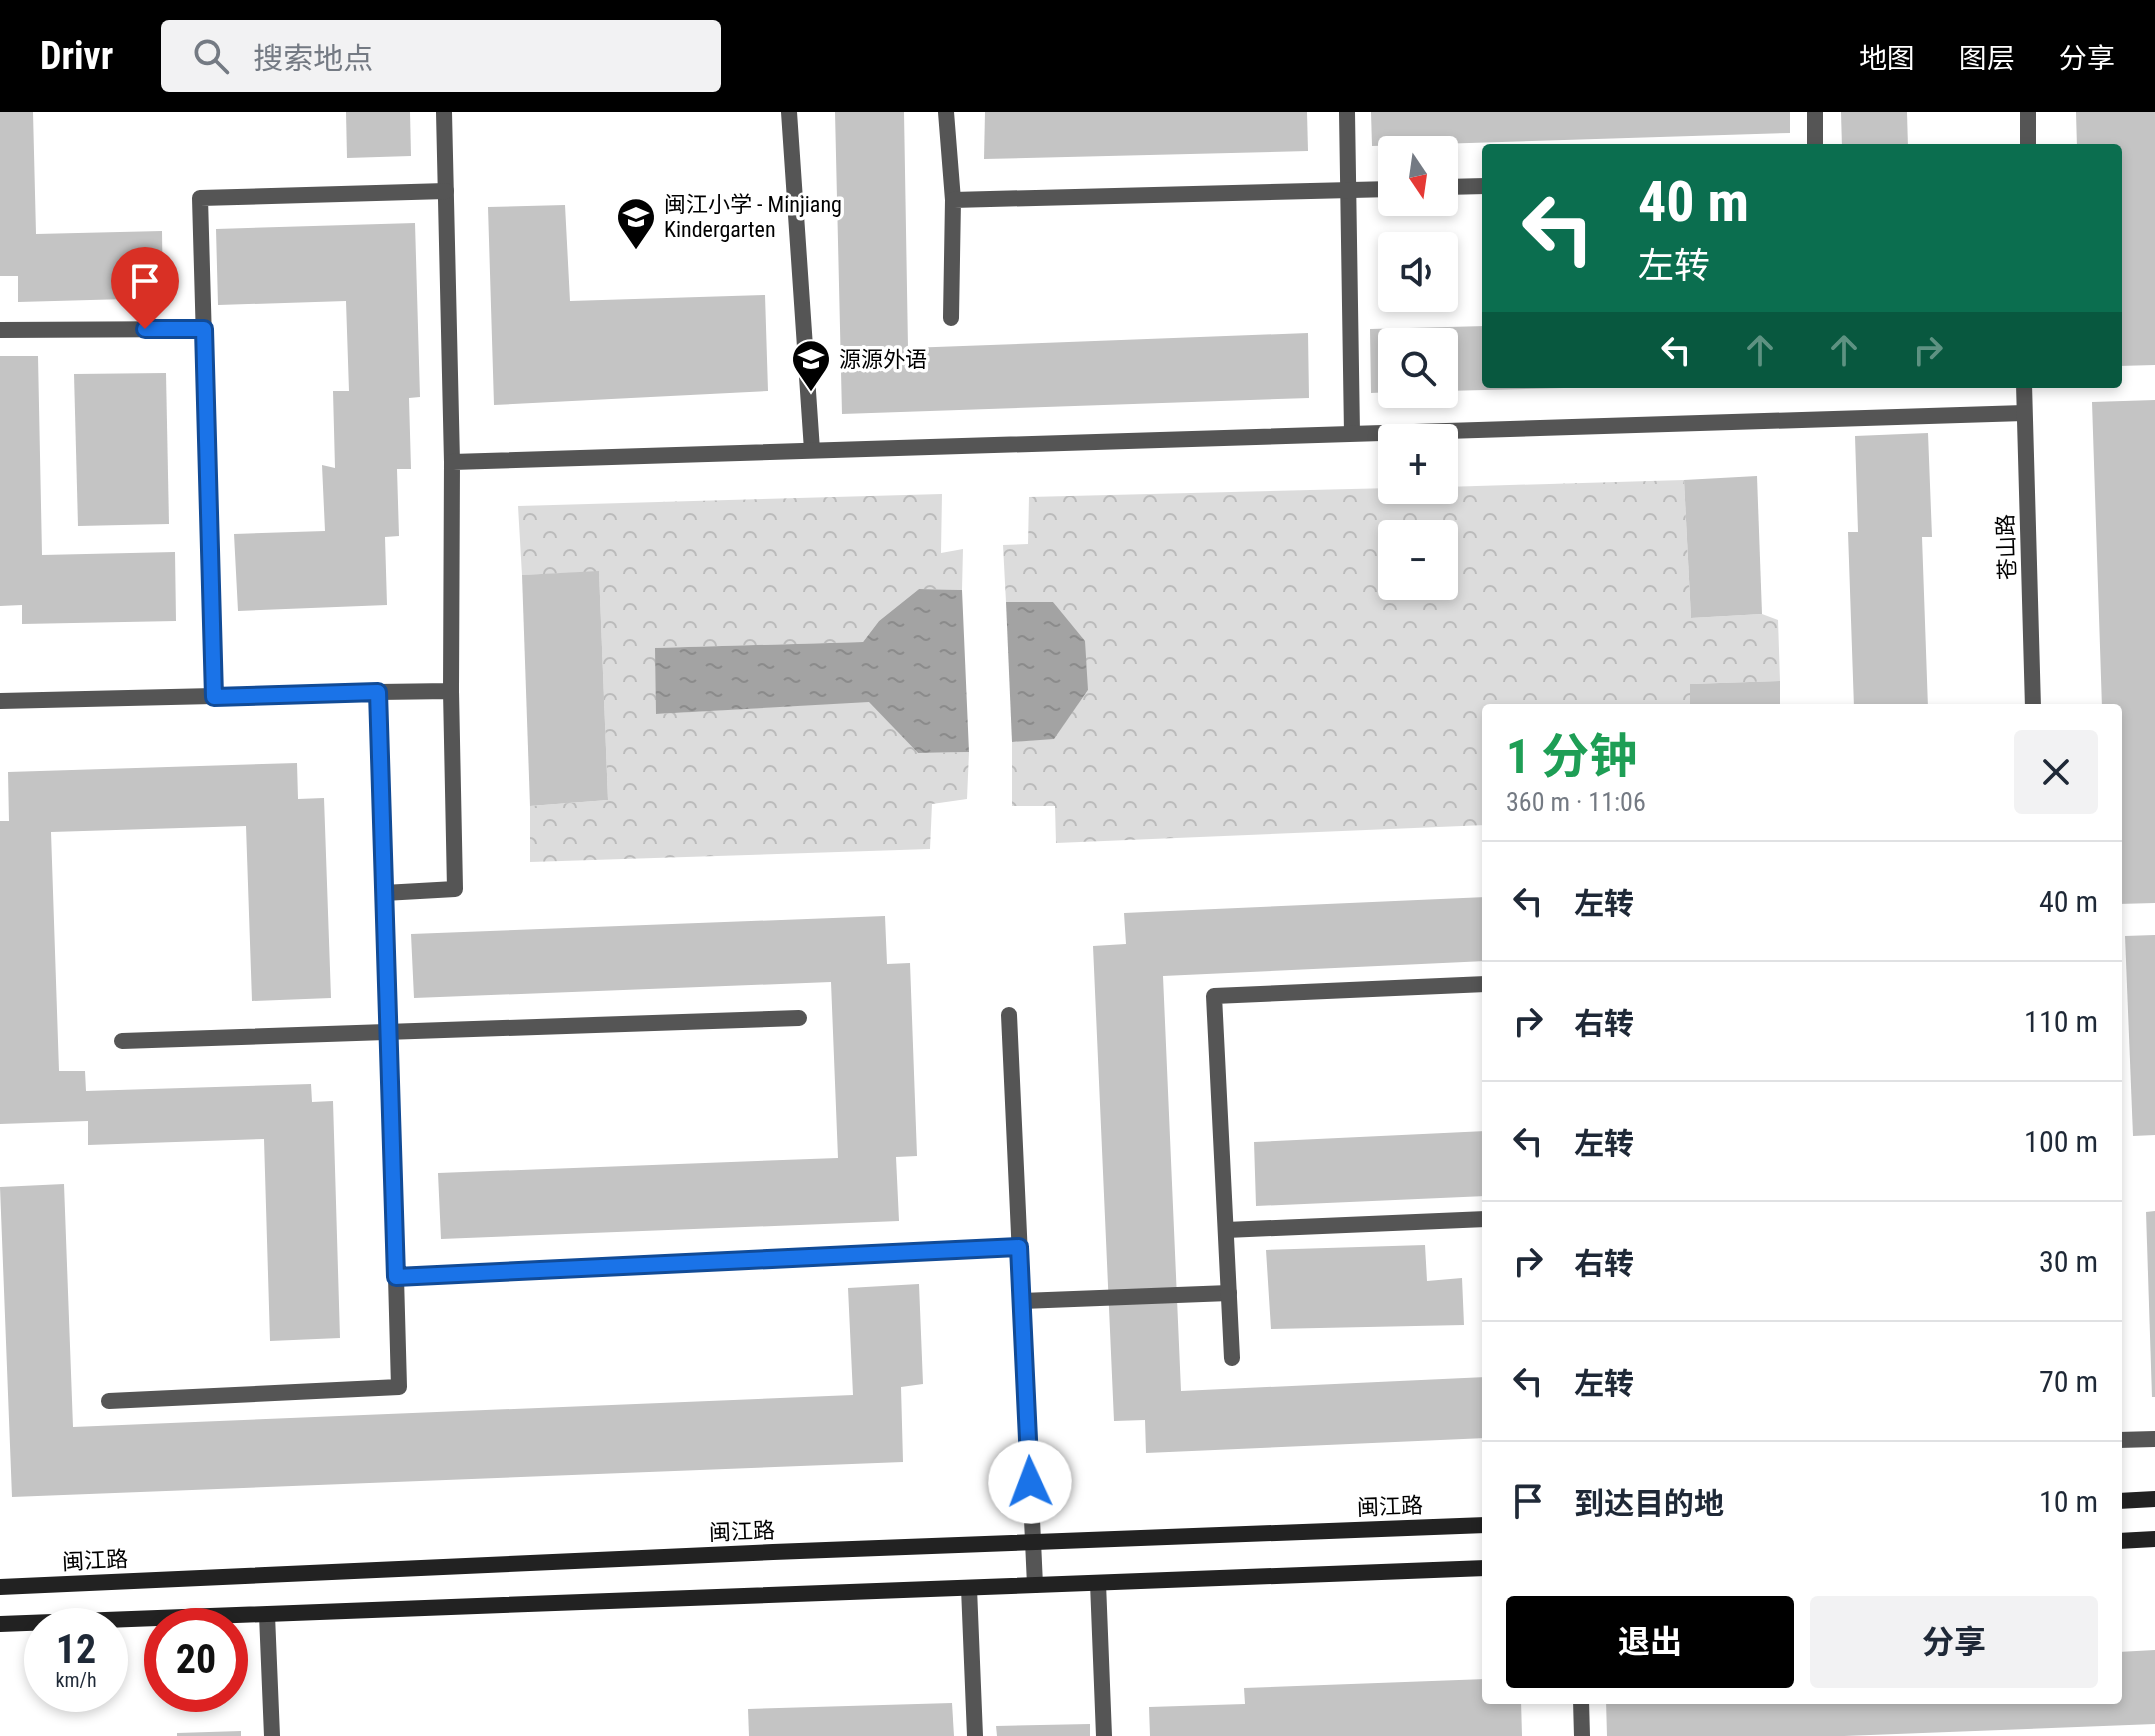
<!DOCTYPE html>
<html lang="zh">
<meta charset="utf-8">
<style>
:root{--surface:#fff;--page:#f2f2f3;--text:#1f2937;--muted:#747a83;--line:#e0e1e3;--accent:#000}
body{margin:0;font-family:"Roboto Condensed","Noto Sans SC",sans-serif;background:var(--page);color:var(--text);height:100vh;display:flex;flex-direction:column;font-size:30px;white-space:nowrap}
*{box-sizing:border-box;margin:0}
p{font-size:26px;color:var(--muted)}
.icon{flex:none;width:44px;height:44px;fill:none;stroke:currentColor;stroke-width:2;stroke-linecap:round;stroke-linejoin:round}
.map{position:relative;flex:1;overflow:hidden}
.panel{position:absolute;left:1482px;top:592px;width:640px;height:1000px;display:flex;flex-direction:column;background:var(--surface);border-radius:8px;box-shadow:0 4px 12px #0003}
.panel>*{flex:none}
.top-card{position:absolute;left:1482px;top:32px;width:640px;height:244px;border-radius:8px;box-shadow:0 4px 12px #0003;background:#0b6e4f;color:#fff;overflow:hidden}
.needle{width:52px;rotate:167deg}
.controls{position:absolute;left:1378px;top:24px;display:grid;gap:16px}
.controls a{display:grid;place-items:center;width:80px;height:80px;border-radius:8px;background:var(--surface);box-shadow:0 4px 12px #0003;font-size:40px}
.speed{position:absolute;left:24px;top:1496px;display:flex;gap:16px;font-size:40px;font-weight:700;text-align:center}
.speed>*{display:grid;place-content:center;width:104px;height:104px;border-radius:50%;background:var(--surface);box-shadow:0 4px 12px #0003;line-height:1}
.speed small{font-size:20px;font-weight:400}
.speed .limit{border:12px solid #d22;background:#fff;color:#111}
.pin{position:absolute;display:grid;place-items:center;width:68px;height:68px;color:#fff;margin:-82px -34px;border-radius:50% 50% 50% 0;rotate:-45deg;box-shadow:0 0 8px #0007}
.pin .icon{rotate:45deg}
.me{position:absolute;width:88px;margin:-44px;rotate:358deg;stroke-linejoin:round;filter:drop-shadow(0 0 6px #0008)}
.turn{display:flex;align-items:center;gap:28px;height:168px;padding:0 24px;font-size:36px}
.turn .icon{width:104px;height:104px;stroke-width:2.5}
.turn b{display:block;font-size:56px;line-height:68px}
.lanes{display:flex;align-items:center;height:76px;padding:0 24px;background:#0003;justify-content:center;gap:40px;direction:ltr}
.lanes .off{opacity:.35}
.round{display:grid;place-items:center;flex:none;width:84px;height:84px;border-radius:8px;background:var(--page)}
.overview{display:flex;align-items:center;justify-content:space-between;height:136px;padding:0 24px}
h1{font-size:48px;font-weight:700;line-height:60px;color:#1e9e55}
.action{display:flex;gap:16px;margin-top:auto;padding:16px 24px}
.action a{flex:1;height:92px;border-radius:8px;background:var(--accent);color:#fff;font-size:32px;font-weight:700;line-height:92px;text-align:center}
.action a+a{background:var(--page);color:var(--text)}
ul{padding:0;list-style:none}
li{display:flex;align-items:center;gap:24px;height:120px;padding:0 24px;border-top:2px solid var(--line)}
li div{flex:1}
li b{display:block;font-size:30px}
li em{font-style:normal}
header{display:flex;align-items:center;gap:48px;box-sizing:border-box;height:112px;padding:0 40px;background:var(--accent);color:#fff}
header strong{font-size:38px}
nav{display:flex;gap:44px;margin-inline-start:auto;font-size:28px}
.search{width:560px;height:72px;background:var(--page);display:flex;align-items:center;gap:20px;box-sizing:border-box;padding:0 28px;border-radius:8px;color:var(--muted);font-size:30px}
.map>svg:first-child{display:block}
.park{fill:url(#park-crowns);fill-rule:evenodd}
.water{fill:url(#water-ripples)}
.building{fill:#c4c4c4}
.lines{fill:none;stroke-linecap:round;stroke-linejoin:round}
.service{stroke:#555;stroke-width:16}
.minor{stroke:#555;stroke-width:16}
.secondary{stroke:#222;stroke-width:16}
.route-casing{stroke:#114b97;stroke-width:20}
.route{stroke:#1a73e8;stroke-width:14}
.labels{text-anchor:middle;stroke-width:7;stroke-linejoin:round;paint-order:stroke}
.poi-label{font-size:22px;fill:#000;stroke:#fff;text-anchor:start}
.street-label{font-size:22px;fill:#000;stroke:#fff}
</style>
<header>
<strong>Drivr</strong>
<div class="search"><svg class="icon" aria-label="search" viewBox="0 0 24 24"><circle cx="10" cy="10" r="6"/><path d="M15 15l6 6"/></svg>搜索地点</div>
<nav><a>地图</a><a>图层</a><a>分享</a></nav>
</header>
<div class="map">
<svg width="2155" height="1624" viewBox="0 0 2155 1624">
<defs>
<pattern id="park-crowns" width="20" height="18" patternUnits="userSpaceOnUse" patternTransform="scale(2)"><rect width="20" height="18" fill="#dcdcdc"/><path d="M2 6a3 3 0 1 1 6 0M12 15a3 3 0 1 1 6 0" fill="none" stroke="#bbb"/></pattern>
<pattern id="water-ripples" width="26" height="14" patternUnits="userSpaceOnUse" patternTransform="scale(2)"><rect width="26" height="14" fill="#a3a3a3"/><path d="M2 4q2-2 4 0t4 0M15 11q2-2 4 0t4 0" fill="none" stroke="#8b8b8b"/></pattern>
</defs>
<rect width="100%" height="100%" fill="#fff"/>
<g class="park">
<path d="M1684,368L1691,506L1762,502L1778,508L1780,569L1690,572V596H1486V713L1056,731L1055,694H1012V630L1054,626L1088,578L1053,490H1006L1003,433L1028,432L1029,385L1392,376V378H1444V375ZM1392,422H1444V474H1392Z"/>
<polygon points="942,382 941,441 963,437 962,478 919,477 879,509 863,530 656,536 657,602 869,589 918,641 969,640 967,687 932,692 930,737 530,750 530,694 608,688 599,460 522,463 518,394"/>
</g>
<g class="water">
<polygon points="919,477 962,478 969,640 918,641 869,590 656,602 655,536 863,530 879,509"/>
<polygon points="1006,490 1053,490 1085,529 1088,578 1054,627 1012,630"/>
</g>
<g class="building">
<polygon points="0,0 33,0 36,122 162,119 163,186 18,190 18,164 0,164"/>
<polygon points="346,0 410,0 411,44 347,46"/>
<polygon points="835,0 904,0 908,236 1308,221 1309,286 842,302"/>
<polygon points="985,0 1307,0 1308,39 984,47"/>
<polygon points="1371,0 1790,0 1790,21 1372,34"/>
<polygon points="1841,0 1907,0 1908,36 1842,36"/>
<polygon points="2076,0 2155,0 2155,253 2118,254 2118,36 2077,36"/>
<polygon points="565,93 570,189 765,183 768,279 494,293 488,95"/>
<polygon points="415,111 420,285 409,286 411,357 397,357 399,424 385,425 387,493 238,499 234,422 325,419 322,353 335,356 333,279 349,279 346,189 218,193 216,117"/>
<polygon points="1486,214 1486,272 1604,272 1604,275 1444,279 1444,230 1392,230 1392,280 1371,281 1370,217"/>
<polygon points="0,244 38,244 42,443 175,440 176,509 22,512 22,493 0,494"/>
<polygon points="166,261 169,412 78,414 74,262"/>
<polygon points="2155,288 2155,791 2118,792 2118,596 2102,596 2092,290"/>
<polygon points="1928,321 1932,425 1922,425 1928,596 1854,596 1848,420 1858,420 1855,324"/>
<polygon points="1757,364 1762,502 1691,506 1684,368"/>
<polygon points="599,459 608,688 530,694 522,463"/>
<polygon points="1780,569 1780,596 1690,596 1690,572"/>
<polygon points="297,651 298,687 324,686 331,886 252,889 246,714 51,720 59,959 85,959 86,979 311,972 312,990 333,989 340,1226 270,1229 264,1027 88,1033 88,1009 0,1012 0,709 9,709 8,660"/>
<polygon points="1486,785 1486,849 1163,864 1181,1279 1486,1265 1486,1326 1146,1341 1145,1308 1114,1309 1093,834 1126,832 1124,801"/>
<polygon points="885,804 887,852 910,851 917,1044 896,1045 899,1109 441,1127 438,1061 838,1046 831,870 414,886 411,822"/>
<polygon points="2155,823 2155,1023 2133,1024 2125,824"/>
<polygon points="1486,1019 1486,1084 1256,1094 1254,1030"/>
<polygon points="64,1072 73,1315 853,1283 848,1176 919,1172 923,1272 901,1275 903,1350 12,1385 0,1075"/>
<polygon points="2155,1099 2155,1285 2152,1285 2146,1100"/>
<polygon points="1425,1133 1427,1169 1462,1166 1464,1213 1271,1217 1266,1138"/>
<polygon points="2155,1538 2155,1612 1844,1624 1607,1624 1606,1588 2118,1588 2118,1540"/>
<polygon points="1486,1567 1486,1588 1521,1588 1522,1624 1150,1624 1149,1595 1245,1592 1244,1576"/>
<polygon points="952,1591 954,1624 749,1624 748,1597"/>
<polygon points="1090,1612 1090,1624 997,1624 996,1614"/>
<polygon points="241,1619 241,1624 177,1624 177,1621"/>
</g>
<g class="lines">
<g class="service">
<polyline points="444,0 452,350"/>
<polyline points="789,0 812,338"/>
<polyline points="946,0 953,88"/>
<polyline points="1347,0 1352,321"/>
<polyline points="1815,0 1815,36"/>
<polyline points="1444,75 1486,74"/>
<polyline points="951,206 953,88 1392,77"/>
<polyline points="0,218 204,217"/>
<polyline points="451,579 378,580 384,781 455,777 451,579 452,350 2024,301"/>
<polyline points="214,585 200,86 446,79"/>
<polyline points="0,589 378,580"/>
<polyline points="384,781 396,1165 1019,1135"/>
<polyline points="1009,903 1035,1473"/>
<polyline points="122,929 799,906"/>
<polyline points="1226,1118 1486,1107"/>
<polyline points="1022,1189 1229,1181"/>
<polyline points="1232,1246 1214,884 1486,872"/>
<polyline points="109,1289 399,1275 396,1165"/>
<polyline points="2118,1328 2155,1327"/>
<polyline points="1098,1471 1104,1624"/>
<polyline points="969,1476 975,1624"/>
<polyline points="267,1503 272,1624"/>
<polyline points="1581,1588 1582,1624"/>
</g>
<g class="minor">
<polyline points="2028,36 2028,0"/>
<polyline points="2024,272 2033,596"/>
</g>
<g class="secondary">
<polyline points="2118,1389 2155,1387"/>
<polyline points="2118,1429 2155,1427"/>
<polyline points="0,1475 773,1440 1486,1413"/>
<polyline points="0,1512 1486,1456"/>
</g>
</g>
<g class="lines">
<g class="route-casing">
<polyline id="route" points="145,217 204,217 214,585 378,580 396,1165 1019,1135 1030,1370"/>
</g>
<use href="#route" class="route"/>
</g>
<defs>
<g id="school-pin" transform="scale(2)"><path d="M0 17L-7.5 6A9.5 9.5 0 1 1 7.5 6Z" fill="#000" stroke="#fff"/><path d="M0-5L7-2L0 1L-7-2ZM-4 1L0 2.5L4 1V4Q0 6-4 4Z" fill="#fff"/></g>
</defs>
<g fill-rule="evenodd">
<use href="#school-pin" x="636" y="105"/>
<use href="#school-pin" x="811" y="247"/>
</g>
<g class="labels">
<g class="poi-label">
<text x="664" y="100">闽江小学 - Minjiang<tspan x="664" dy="25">Kindergarten</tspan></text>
<text x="839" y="255">源源外语</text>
</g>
<g class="street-label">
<text transform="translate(2006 435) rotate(-92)" y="8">苍山路</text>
<text transform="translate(1390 1394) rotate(-2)" y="8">闽江路</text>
<text transform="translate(742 1419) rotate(-2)" y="8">闽江路</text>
<text transform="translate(95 1448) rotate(-3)" y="8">闽江路</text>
</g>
</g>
</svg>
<div class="controls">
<a><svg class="needle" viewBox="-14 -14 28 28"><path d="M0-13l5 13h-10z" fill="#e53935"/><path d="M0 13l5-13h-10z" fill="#747a83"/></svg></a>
<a><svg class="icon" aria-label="sound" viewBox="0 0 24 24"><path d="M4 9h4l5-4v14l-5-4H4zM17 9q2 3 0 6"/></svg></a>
<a><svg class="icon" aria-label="search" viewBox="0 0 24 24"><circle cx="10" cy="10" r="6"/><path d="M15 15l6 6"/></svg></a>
<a>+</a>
<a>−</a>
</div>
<div class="speed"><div>12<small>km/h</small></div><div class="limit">20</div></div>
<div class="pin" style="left:145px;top:217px;background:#d93025"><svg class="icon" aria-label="arrive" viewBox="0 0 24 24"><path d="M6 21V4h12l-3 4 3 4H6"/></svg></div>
<svg class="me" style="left:1030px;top:1370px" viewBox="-20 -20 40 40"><circle r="19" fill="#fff"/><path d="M0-13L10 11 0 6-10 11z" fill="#1a73e8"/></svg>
<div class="top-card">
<div class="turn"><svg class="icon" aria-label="left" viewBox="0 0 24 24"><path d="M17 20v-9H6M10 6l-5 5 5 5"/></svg><div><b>40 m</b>左转</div></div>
<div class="lanes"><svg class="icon" aria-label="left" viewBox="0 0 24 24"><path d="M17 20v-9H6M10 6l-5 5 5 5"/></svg><svg class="icon off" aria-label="ahead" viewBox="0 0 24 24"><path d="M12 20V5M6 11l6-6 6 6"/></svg><svg class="icon off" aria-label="ahead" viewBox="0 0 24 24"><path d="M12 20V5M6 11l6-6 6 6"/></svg><svg class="icon off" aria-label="right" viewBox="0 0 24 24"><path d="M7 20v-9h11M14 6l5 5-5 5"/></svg></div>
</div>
<section class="panel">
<div class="overview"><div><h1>1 分钟</h1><p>360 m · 11:06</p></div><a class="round"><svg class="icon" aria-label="close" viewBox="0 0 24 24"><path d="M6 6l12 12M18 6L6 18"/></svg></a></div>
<ul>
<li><svg class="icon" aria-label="left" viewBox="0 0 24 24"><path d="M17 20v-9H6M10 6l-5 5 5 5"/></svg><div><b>左转</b></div><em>40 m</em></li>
<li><svg class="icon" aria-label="right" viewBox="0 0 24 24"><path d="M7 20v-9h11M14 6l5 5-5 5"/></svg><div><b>右转</b></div><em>110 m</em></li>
<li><svg class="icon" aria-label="left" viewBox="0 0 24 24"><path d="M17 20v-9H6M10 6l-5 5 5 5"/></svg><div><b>左转</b></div><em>100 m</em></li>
<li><svg class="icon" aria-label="right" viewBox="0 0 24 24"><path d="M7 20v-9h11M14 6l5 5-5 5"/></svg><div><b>右转</b></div><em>30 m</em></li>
<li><svg class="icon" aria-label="left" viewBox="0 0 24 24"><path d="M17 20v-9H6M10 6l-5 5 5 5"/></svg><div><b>左转</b></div><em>70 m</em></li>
<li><svg class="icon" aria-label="arrive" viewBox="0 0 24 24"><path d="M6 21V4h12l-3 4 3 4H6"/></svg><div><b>到达目的地</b></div><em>10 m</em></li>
</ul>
<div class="action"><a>退出</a><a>分享</a></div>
</section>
</div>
